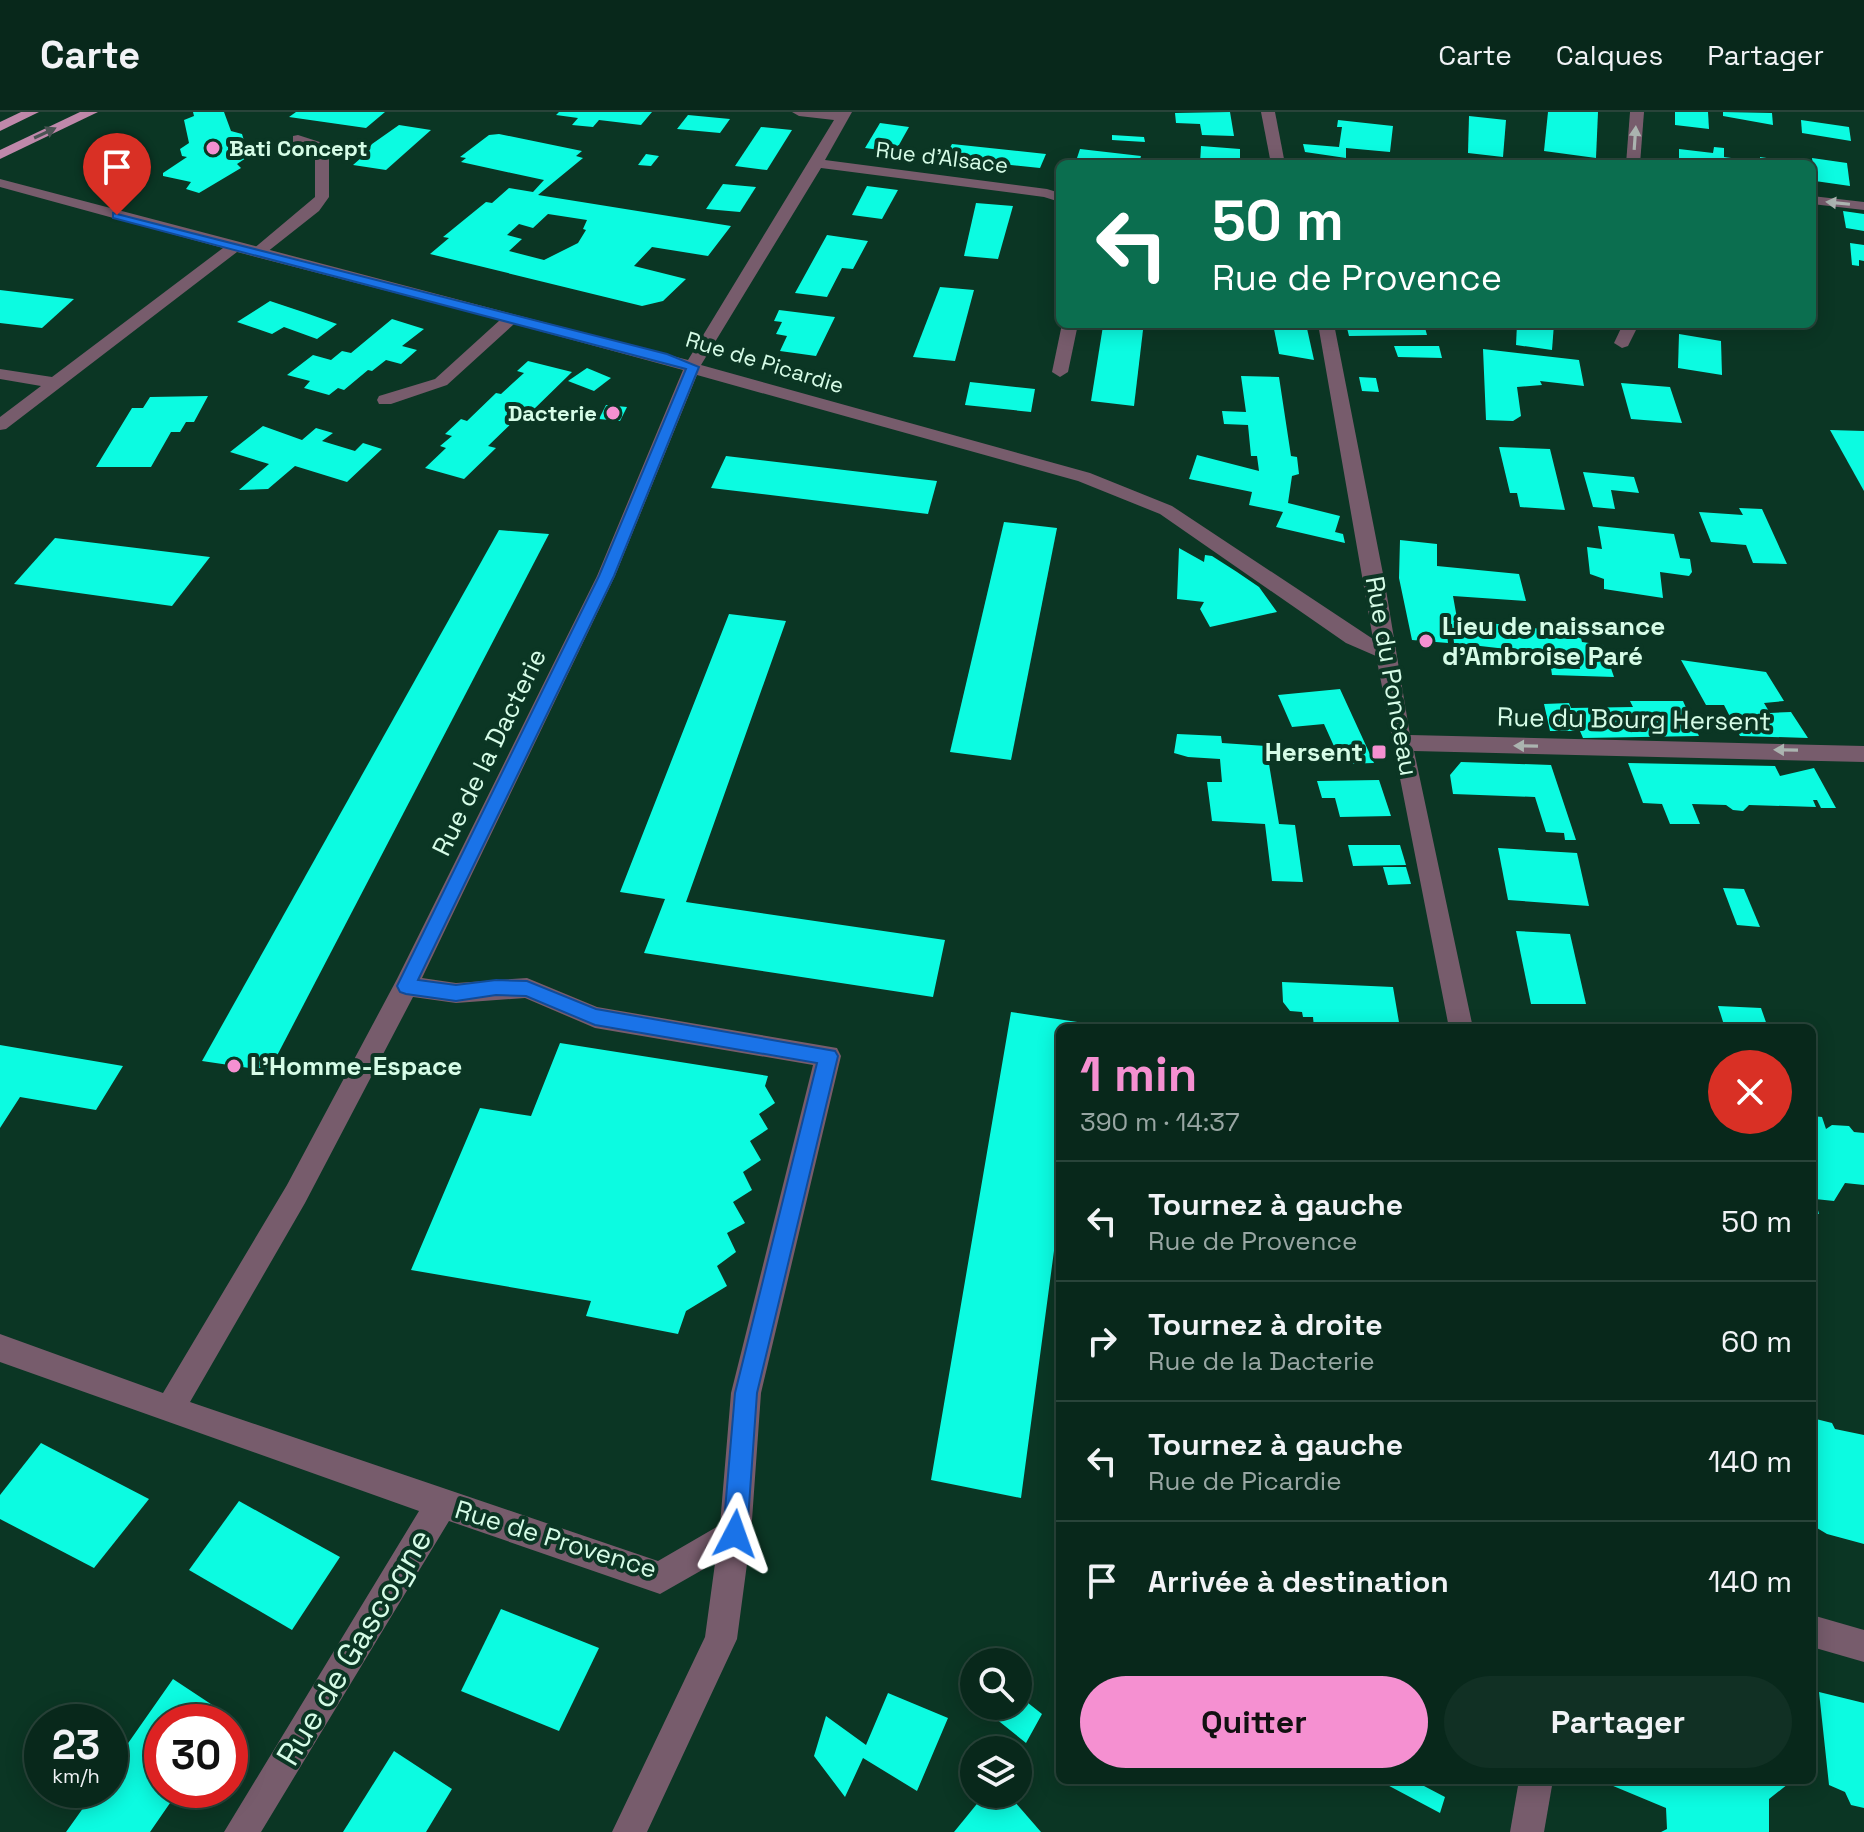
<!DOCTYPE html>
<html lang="fr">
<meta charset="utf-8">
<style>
:root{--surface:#08281b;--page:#113024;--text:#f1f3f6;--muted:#98a6a3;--line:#29443a;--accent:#f590d1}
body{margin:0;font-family:"Space Grotesk",sans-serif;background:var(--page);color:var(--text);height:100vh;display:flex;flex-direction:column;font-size:30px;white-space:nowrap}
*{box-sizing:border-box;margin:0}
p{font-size:26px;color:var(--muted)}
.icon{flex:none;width:44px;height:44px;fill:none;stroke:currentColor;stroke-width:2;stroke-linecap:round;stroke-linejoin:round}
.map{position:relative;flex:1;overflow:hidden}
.drawer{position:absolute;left:1056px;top:912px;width:760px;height:760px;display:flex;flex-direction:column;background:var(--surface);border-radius:12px;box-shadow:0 4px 20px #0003,0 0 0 2px var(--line)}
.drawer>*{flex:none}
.guide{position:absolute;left:1056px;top:48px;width:760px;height:168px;border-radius:12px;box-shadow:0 4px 20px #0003,0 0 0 2px var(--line);background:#0b6e4f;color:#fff;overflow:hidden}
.controls{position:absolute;left:960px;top:1536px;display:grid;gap:16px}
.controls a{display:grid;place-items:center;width:72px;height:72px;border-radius:50%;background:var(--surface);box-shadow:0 4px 20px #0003,0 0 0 2px var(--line);font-size:40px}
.speed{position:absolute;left:24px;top:1592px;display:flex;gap:16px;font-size:40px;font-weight:700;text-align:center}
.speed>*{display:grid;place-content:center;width:104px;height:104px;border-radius:50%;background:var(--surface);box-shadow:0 4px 20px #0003,0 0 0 2px var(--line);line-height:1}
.speed small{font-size:20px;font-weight:400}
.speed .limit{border:12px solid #d22;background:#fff;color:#111}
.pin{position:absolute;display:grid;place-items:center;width:68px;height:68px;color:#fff;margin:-82px -34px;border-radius:50% 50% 50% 0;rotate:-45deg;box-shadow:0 0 8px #0007}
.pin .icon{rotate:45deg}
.me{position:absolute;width:88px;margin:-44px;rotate:4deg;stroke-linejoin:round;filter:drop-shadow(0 0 6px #0008)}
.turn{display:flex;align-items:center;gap:28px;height:168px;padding:0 24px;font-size:36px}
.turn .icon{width:104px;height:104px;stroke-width:2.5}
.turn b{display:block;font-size:56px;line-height:68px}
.round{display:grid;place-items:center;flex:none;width:84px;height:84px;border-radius:42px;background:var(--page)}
.headline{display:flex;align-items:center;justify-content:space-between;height:136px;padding:0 24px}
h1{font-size:48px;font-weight:600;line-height:60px;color:var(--accent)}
.cta{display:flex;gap:16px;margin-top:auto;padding:16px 24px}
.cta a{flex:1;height:92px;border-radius:48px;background:var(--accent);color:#111;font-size:32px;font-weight:600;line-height:92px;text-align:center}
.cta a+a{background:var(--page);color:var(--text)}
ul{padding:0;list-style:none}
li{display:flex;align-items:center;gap:24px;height:120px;padding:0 24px;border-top:2px solid var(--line)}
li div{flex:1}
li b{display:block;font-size:30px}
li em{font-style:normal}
header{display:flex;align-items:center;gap:48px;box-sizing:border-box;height:112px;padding:0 40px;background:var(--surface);border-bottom:2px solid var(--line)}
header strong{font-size:38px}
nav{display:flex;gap:44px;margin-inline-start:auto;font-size:28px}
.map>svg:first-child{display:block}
.building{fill:#0cfbe1;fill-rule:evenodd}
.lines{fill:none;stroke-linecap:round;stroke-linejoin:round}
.lane{fill:#775c6c;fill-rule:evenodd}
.street{fill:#775c6c;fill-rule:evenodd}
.primary{fill:#bf88aa;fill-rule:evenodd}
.oneway{fill:#4a5353}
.oneway2{fill:#abb4b0}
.route{fill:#1a73e8;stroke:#114b97;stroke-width:2}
.poi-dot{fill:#f590d1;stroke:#0b3624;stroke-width:3}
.labels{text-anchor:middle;stroke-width:8;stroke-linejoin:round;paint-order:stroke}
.far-poi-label{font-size:22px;font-weight:bold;fill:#d6fce7;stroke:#0b3624;text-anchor:start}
.far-street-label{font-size:22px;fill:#d6fce7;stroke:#0b3624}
.poi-label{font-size:26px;font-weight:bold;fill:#d6fce7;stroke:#0b3624;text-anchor:start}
.street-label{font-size:26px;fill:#d6fce7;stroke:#0b3624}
.near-street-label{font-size:32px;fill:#d6fce7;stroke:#0b3624}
</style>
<header>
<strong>Carte</strong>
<nav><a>Carte</a><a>Calques</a><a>Partager</a></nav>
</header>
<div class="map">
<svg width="1864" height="1720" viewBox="0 0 1864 1720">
<rect width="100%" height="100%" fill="#0b3624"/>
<g class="building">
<polygon points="193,0 224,0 231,19 242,22 246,35 234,43 246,46 237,52 241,56 199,81 186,77 191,70 163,64 163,61 187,45 182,44 180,37 189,31 184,8 194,4"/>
<polygon points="296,0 385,0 366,16 289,5"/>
<polygon points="559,0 652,0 641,13 599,8 593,15 572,13 578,6 556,3"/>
<polygon points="1230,0 1234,24 1202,23 1200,12 1176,11 1175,1"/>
<polygon points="1548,0 1598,0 1596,46 1544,39"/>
<polygon points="1675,0 1708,0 1709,17 1675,13"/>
<polygon points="1723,0 1772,1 1773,13 1723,4"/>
<polygon points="688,3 730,7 720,21 677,17"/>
<polygon points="1469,4 1506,8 1503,45 1468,41"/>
<polygon points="1338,8 1393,14 1390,40 1346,36 1346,46 1305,40 1303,32 1339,35 1342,15 1337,15"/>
<polygon points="1801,8 1849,15 1851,29 1802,21"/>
<polygon points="880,11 909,15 895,40 865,36"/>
<polygon points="399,13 431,18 386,58 353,53 369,39 367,39 372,32"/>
<polygon points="761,15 792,18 767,58 735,54"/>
<path d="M499,22L582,39L576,44L583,46L538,83L731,114L708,144L652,135L634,154L686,167L663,189L642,194L430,142L449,126L443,125L486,90L492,91L509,76L533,80L544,68L461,50L466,46L460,45L489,23ZM548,102L587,108L583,117L586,118L578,131L544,148L509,139L522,127L507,123L519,112L533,116Z"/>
<polygon points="1112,23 1144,25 1145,30 1112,28"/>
<polygon points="952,32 1046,42 1040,56 944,46"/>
<polygon points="1201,34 1240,37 1240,52 1200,52"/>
<polygon points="1714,35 1724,36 1724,45 1760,50 1760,45 1780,48 1780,52 1679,52 1679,37 1713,41"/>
<polygon points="1080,37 1141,44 1139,52 1075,52"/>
<polygon points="646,42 659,44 651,54 638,53"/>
<polygon points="1812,46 1847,51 1850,74 1815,69"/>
<polygon points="723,72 756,75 740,100 706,97"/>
<polygon points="867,74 898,78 882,107 852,103"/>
<polygon points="976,91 1013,94 998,147 964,144"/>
<polygon points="1843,99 1864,102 1864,119 1846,116"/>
<polygon points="827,123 868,129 853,157 842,156 827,185 795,181"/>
<polygon points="1850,131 1864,133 1864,149 1859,148 1859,154 1852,153"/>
<polygon points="940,175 974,178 955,249 913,245"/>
<polygon points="0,178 74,187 42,216 0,211"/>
<polygon points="270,189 303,200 337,212 317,227 284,215 272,222 237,210"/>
<polygon points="779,198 835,205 816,244 780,239 787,224 776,222 782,210 774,209"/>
<polygon points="392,207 424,217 402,234 417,238 401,252 386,248 372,259 368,258 344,278 338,276 329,283 304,276 310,269 287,263 313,243 331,248 342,239 351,241"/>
<polygon points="1273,212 1306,212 1314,248 1279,242"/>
<polygon points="1346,212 1424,212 1427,223 1349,224"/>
<polygon points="1517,212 1554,212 1552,238 1516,233"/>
<polygon points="1103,214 1143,218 1134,294 1091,289"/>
<polygon points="1679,222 1721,229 1722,263 1678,256"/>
<polygon points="1394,234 1439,234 1442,246 1398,245"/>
<polygon points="1483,237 1579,248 1584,274 1540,269 1542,273 1517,275 1521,304 1513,309 1486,308"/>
<polygon points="528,249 572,260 528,303 522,301 488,334 496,336 464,367 425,356 446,336 440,334 452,324 445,322 461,307 467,309 496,281 501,282 524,261 517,259"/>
<polygon points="587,256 611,266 594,279 568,269"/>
<polygon points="1241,264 1279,265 1291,344 1297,345 1299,362 1292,364 1288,391 1340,404 1335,420 1343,422 1345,431 1276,415 1283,400 1249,393 1252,380 1189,367 1197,343 1259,359 1257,344 1251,344 1248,313 1224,312 1222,299 1246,300"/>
<polygon points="1359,265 1376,266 1379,280 1362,279"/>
<polygon points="970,270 1035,277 1031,300 965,293"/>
<polygon points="1621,271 1670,275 1682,311 1631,307"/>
<polygon points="208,284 194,310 186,310 180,320 171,320 151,355 96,355 132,296 143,296 150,285"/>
<polygon points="606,293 627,295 620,309 599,307"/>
<polygon points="263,314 302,328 316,316 333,321 322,329 355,339 363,331 382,337 347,370 295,354 268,377 239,378 269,352 230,340"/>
<polygon points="1830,318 1864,319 1864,379"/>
<polygon points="1499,335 1550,337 1565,398 1520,395 1517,381 1510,381"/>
<polygon points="726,344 937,369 928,402 711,376"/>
<polygon points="1583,360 1634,365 1639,381 1611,378 1615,397 1593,395"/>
<polygon points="1739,396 1762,397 1787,452 1753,451 1746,433 1711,430 1699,400 1743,403"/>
<polygon points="1004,410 1057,416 1011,648 950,640"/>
<polygon points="1598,414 1674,422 1680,446 1690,447 1692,460 1689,464 1660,460 1663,486 1604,477 1604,467 1590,462 1587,435 1602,437"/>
<polygon points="499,418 549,422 269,959 202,949"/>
<polygon points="55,426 210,445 172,494 14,472"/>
<polygon points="1400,428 1437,432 1437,454 1519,462 1526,489 1453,484 1458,512 1472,514 1472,509 1542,517 1540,510 1578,514 1582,530 1603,533 1614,565 1552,563 1551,556 1580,557 1577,545 1454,531 1452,512 1446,511 1448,531 1412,528 1399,466"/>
<polygon points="1179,436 1204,450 1205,443 1212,444 1237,460 1259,475 1277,500 1210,515 1200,497 1204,490 1177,487"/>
<polygon points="729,502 786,509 686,790 945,828 933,885 644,841 665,787 620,780"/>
<polygon points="1681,548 1766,560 1784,589 1764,591 1770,601 1791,600 1808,626 1740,624 1724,593 1706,593"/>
<polygon points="1340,577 1374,651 1342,652 1324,612 1292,615 1278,583"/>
<polygon points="1630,589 1683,589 1699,624 1583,626 1580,619 1550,619 1544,592 1569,591 1571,596 1633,595"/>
<polygon points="1177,622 1221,624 1222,631 1266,634 1279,712 1295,713 1303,770 1272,769 1265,712 1212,709 1207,670 1222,670 1220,647 1188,645 1174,641"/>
<polygon points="1461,650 1551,653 1576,728 1565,728 1564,721 1546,720 1535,685 1453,682 1450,663"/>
<polygon points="1628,651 1775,654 1780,664 1814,656 1836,696 1821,696 1817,688 1813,688 1816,695 1749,693 1743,699 1733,698 1726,693 1692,692 1700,712 1670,712 1662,692 1643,691"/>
<polygon points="1379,668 1391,704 1340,705 1335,686 1322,686 1317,669"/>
<polygon points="1348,733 1400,733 1406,753 1353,754"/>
<polygon points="1498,736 1577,741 1589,794 1508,788"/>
<polygon points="1383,755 1406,755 1411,772 1388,773"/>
<polygon points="1723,776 1744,777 1760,815 1737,813"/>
<polygon points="1516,819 1570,822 1586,892 1531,892"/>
<polygon points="1282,870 1393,875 1400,916 1314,916 1313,905 1303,905 1302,900 1290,899 1283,890"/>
<polygon points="1718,894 1761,896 1768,916 1725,916"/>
<polygon points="1011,900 1084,911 1084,916 1060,916 1060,1094 1021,1386 931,1368"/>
<polygon points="560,931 768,964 765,974 775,991 759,1002 768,1017 750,1029 761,1048 743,1060 752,1078 733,1090 745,1111 727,1121 736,1140 717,1154 727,1174 686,1199 678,1222 586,1204 591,1189 411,1158 480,996 531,1004"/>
<polygon points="0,933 123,954 96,998 20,985 0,1016"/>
<polygon points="1812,1004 1822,1005 1826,1017 1832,1013 1849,1014 1854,1020 1864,1021 1864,1073 1845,1071 1834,1089 1815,1087 1819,1102 1812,1101"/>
<polygon points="1812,1306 1832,1311 1835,1317 1864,1323 1864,1432 1827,1422 1812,1413"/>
<polygon points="41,1331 149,1387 94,1456 0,1407 0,1383"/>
<polygon points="239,1389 340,1445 292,1518 189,1458"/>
<polygon points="501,1497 599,1536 559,1619 461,1579"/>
<polygon points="173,1567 229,1604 225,1610 162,1610 162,1678 179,1678 150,1720 66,1720 96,1678 110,1678 110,1657"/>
<polygon points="1819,1580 1864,1591 1864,1696 1851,1693 1845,1680 1829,1673"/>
<polygon points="888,1581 948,1606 917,1679 863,1646 845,1685 814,1644 826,1604 866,1633"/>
<polygon points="1018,1583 1042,1602 1026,1631 980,1594 1018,1594"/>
<polygon points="394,1639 452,1677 426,1720 343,1720"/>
<polygon points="1378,1668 1425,1668 1424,1674 1445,1685 1440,1701"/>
<polygon points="1606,1668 1793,1668 1769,1687 1769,1720 1661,1720 1667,1717 1666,1696 1606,1671"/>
<polygon points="985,1682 1008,1682 1041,1720 954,1720"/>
</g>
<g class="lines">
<g class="lane">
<polygon points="298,23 329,33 329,85 319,99 262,144 252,144 252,138 315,85 315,35 293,30 293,24"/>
<polygon points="735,1406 746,1411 751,1422 737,1527 647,1720 612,1720 705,1525 719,1422 724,1411"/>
</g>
<g class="street">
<path d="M792,0H852L825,48L1047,77L1060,81V90L1044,85L821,56L701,253L1090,361L1172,394L1373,527L1318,212H1334L1385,472L1410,623L1864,634V650L1414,639L1473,916H1449L1376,544L1346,531L1160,402L1078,369L697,263L615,464L422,866L456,871L527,866L597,895L837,936L841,944L761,1281L751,1422L746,1433L660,1482L449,1409L261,1720H224L419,1399L0,1250V1222L163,1281L287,1073L397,867L597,464L683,258L514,212L447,273L391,292H379L377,288L379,284L435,267L500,208L237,140L6,317L0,318V305L41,274L0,267V257L52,265L223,136L0,75V67L688,248L834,8L799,4ZM413,885L456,891L525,886L595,916L813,953L731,1281L720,1413L658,1449L190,1290L305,1091Z"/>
<polygon points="1261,0 1275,0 1285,52 1271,52"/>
<polygon points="1630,0 1644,0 1640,52 1626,52"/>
<polygon points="1812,84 1864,90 1864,98 1812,92"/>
<polygon points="1062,212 1078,212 1068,260 1060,265 1052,260"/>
<polygon points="1623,212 1639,212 1628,234 1622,236 1614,231"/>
<polygon points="1812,1503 1864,1518 1864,1550 1812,1535"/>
<polygon points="1519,1668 1553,1668 1544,1720 1510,1720"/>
</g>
<g class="primary">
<polygon points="21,0 39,0 0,19 0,10"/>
<polygon points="80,0 98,0 0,47 0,38"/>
</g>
</g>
<defs><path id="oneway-solid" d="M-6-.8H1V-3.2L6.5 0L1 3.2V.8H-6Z" transform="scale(2)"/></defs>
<use class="oneway" href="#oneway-solid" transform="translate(45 21) rotate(-25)"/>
<g class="oneway2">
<use href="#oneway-solid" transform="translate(1635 26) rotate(-86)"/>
<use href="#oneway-solid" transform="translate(1838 91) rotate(-174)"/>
<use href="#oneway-solid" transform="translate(1526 634) rotate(-179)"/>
<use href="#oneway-solid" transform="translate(1786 638) rotate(-179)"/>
</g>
<polygon class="route" points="113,101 667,242 699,255 614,464 418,868 456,873 496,868 527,869 596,897 835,939 838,944 757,1281 747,1422 743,1430 735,1434 727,1430 723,1422 735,1281 817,951 595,913 526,884 496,883 456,889 406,882 400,880 397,874 599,464 686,257 113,106"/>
<g class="poi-dot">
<circle cx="213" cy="36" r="8"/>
<circle cx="613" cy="301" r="8"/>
<circle cx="1426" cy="529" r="8"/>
<rect x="1371" y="632" width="16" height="16" rx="4"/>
<circle cx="234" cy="954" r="8"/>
</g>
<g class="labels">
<g class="far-poi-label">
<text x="229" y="44">Bati Concept</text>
<text x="597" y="309" text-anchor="end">Dacterie</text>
</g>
<g class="far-street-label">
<text transform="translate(942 45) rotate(7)" y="8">Rue d'Alsace</text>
<text transform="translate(765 250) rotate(17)" y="8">Rue de Picardie</text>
</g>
<g class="poi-label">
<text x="1442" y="523">Lieu de naissance<tspan x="1442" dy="30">d'Ambroise Paré</tspan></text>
<text x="1363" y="649" text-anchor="end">Hersent</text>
<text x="250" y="963">L'Homme-Espace</text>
</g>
<g class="street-label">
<text transform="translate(1392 564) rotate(80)" y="9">Rue du Ponceau</text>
<text transform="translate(1634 607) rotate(1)" y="9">Rue du Bourg Hersent</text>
<text transform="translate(489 640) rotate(-64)" y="9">Rue de la Dacterie</text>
<text transform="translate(556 1427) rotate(17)" y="9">Rue de Provence</text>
</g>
<g class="near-street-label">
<text transform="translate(354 1535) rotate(-59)" y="11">Rue de Gascogne</text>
</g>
</g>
</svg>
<div class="controls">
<a><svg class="icon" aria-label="search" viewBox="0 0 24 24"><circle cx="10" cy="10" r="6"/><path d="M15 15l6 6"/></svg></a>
<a><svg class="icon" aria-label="layers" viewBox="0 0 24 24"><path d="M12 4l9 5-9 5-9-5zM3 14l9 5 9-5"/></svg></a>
</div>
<div class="speed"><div>23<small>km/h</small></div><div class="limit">30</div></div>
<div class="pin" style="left:117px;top:103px;background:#d93025"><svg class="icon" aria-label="arrive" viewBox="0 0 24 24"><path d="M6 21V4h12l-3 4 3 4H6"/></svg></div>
<svg class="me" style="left:735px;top:1422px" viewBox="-20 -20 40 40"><path d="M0-17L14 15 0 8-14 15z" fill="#1a73e8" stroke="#fff" stroke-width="4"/></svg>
<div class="guide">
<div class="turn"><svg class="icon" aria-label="left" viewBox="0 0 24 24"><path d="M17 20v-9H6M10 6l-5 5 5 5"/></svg><div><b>50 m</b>Rue de Provence</div></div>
</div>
<section class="drawer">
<div class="headline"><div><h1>1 min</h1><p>390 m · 14:37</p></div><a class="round" style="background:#d93025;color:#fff"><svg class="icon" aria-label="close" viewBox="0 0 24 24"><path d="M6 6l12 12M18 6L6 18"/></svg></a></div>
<ul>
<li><svg class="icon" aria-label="left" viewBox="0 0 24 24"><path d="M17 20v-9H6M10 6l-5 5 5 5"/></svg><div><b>Tournez à gauche</b><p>Rue de Provence</p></div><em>50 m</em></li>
<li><svg class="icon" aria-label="right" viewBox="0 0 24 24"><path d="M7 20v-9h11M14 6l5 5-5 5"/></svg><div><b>Tournez à droite</b><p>Rue de la Dacterie</p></div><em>60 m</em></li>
<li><svg class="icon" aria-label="left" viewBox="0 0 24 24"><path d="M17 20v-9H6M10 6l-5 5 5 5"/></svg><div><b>Tournez à gauche</b><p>Rue de Picardie</p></div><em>140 m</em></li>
<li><svg class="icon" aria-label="arrive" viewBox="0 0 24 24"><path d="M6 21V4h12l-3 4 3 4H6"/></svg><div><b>Arrivée à destination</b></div><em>140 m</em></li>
</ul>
<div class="cta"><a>Quitter</a><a>Partager</a></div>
</section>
</div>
